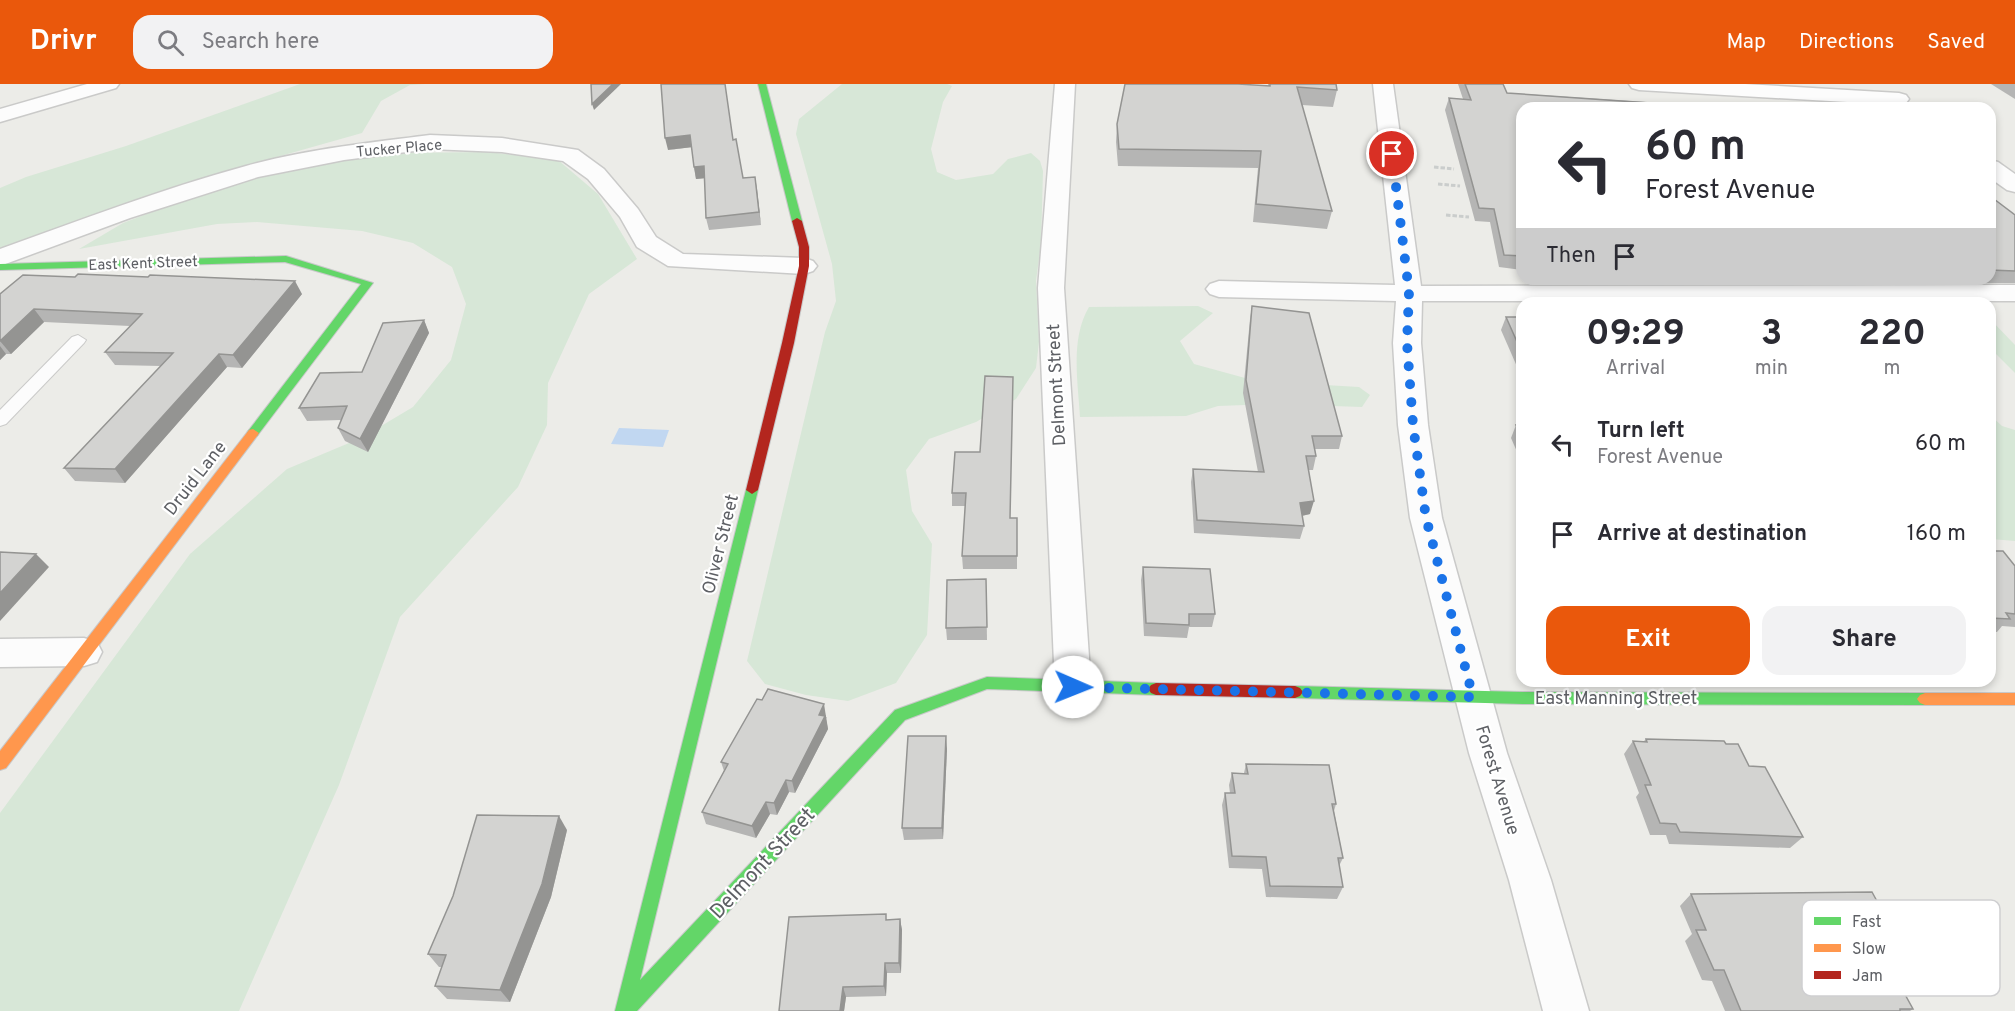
<!DOCTYPE html>
<style>
:root{--surface:#fff;--page:#f2f2f3;--text:#2b2b33;--muted:#7c7c81;--accent:#ea580c}
body{margin:0;font-family:Overpass,sans-serif;background:var(--page);color:var(--text);height:100vh;display:flex;flex-direction:column;font-size:22px;white-space:nowrap}
*{box-sizing:border-box;margin:0}
p{font-size:20px;color:var(--muted)}
.icon{flex:none;width:33px;height:33px;fill:none;stroke:currentColor;stroke-width:2;stroke-linecap:round;stroke-linejoin:round}
.map{position:relative;flex:1;overflow:hidden}
.panel{position:absolute;left:1516px;top:213px;width:480px;height:390px;display:flex;flex-direction:column;background:var(--surface);border-radius:18px;box-shadow:0 3px 9px #0003}
.panel>*{flex:none}
.top-card{position:absolute;left:1516px;top:18px;width:480px;height:183px;border-radius:18px;box-shadow:0 3px 9px #0003;background:#fff;color:var(--text);overflow:hidden}
.pin{position:absolute;display:grid;place-items:center;width:51px;height:51px;color:#fff;margin:-26px;border:3px solid #fff;border-radius:50%;box-shadow:0 2px 6px #0007}
.me{position:absolute;width:66px;margin:-33px;rotate:91deg;stroke-linejoin:round;filter:drop-shadow(0 0 4px #0008)}
.turn{display:flex;align-items:center;gap:21px;height:126px;padding:0 30px;font-size:27px}
.turn .icon{width:78px;height:78px;stroke-width:2.5}
.turn b{display:block;font-size:42px;line-height:51px}
.then{display:flex;align-items:center;height:57px;padding:0 30px;background:#0003;gap:12px;font-size:22px}
.eta{display:flex;justify-content:space-evenly;align-items:center;height:102px;text-align:center}
.eta b{font-size:36px;font-weight:700;line-height:42px}
.button{display:flex;gap:12px;margin-top:auto;padding:12px 30px}
.button a{flex:1;height:69px;border-radius:18px;background:var(--accent);color:#fff;font-size:24px;font-weight:700;line-height:69px;text-align:center}
.button a+a{background:var(--page);color:var(--text)}
ul{padding:0;list-style:none}
li{display:flex;align-items:center;gap:18px;height:90px;padding:0 30px}
li div{flex:1}
li b{display:block;font-size:22px}
li em{font-style:normal}
header{display:flex;align-items:center;gap:36px;box-sizing:border-box;height:84px;padding:0 30px;background:var(--accent);color:#fff}
header strong{font-size:28px}
nav{display:flex;gap:33px;margin-inline-start:auto;font-size:21px}
.search{width:420px;height:54px;background:var(--page);display:flex;align-items:center;gap:15px;box-sizing:border-box;padding:0 21px;border-radius:18px;color:var(--muted);font-size:22px}
.map>svg:first-child{display:block}
.green{fill:#d7e7d7}
.water{fill:#c1d7f1}
.lines{fill:none;stroke-linecap:round;stroke-linejoin:round}
.lane-casing{stroke:#cacac9;stroke-width:2}
.street-casing{stroke:#cacac9;stroke-width:3}
.fast-casing{stroke:#c8c8c9;stroke-width:2}
.slow-casing{stroke:#c8c8c9;stroke-width:2}
.jam-casing{stroke:#c8c8c9;stroke-width:2}
.path{stroke:#cacdcc;stroke-width:3;stroke-dasharray:4.5 2;stroke-linecap:butt}
.lane{fill:#fcfcfc;fill-rule:evenodd}
.street{fill:#fcfcfc;fill-rule:evenodd}
.fast{fill:#63d668;fill-rule:evenodd}
.slow{fill:#ff974d;fill-rule:evenodd}
.jam{fill:#b3261e;fill-rule:evenodd}
.wall{fill:#b5b5b4}
.shaded-wall{fill:#949492}
.building{fill:#d3d3d1;stroke:#949492;stroke-width:1.5}
.route{stroke:#1a73e8;stroke-width:10;stroke-dasharray:0 18}
.labels{text-anchor:middle;stroke-width:4.5;stroke-linejoin:round;paint-order:stroke}
.far-street-label{font-size:15px;fill:#5e6065;stroke:#fff}
.street-label{font-size:18px;fill:#5e6065;stroke:#fff}
.near-street-label{font-size:21px;fill:#5e6065;stroke:#fff}
.key{fill:#fff;stroke:#cfcfd1;stroke-width:1.5}
.key-label{font-size:16px;fill:#5e6065}
</style>
<header>
<strong>Drivr</strong>
<div class="search"><svg class="icon" aria-label="search" viewBox="0 0 24 24"><circle cx="10" cy="10" r="6"/><path d="M15 15l6 6"/></svg>Search here</div>
<nav><a>Map</a><a>Directions</a><a>Saved</a></nav>
</header>
<div class="map">
<svg width="2015" height="927" viewBox="0 0 2015 927">
<rect width="100%" height="100%" fill="#ecece8"/>
<g class="green">
<polygon points="300,0 425,0 410,1 381,17 362,49 206,93 76,137 0,167 0,104 26,93 126,62"/>
<polygon points="842,0 947,0 952,2 943,18 931,65 937,88 956,96 993,90 1008,75 1031,69 1040,77 1043,87 1041,160 1036,197 1039,258 1036,284 1016,315 976,338 929,355 906,386 912,427 932,460 927,551 896,599 848,617 806,611 765,600 747,577 825,248 836,217 832,180 796,50 799,35"/>
<polygon points="488,68 558,76 598,110 637,175 589,210 548,299 547,341 518,403 400,533 339,701 239,927 0,927 0,729 190,470 287,385 361,354 413,323 451,276 466,220 452,183 413,159 362,147 257,138 217,140 79,165 123,139 194,112 260,93 340,76 399,69"/>
<path d="M1198,222L1213,229L1180,257L1194,280L1256,297L1359,303L1370,311L1362,323L1274,320L1218,322L1186,332L1080,333C1078,298 1070,255 1089,223Z"/>
<polygon points="1990,235 2015,261 2015,289 1991,265"/>
<polygon points="1990,331 2002,342 2015,346 2015,457 1991,455"/>
</g>
<polygon class="water" points="619,344 669,346 663,363 611,360"/>
<g class="lines">
<g class="lane-casing">
<polygon id="lane" points="78,251 86,256 84,259 6,340 0,342 0,326 72,253"/>
</g>
<g class="street-casing">
<g id="street">
<polygon points="87,0 119,0 116,4 0,38 0,25"/>
<polygon points="1055,0 1075,0 1064,204 1091,603 1086,614 1073,618 1060,614 1055,603 1038,204"/>
<polygon points="1373,0 1393,0 1421,202 2015,201 2015,217 1422,217 1421,259 1428,341 1442,434 1507,669 1551,796 1589,927 1543,927 1509,796 1469,669 1410,434 1398,341 1393,259 1396,217 1219,213 1210,210 1206,205 1210,200 1219,197 1395,201"/>
<polygon points="1629,0 1745,0 1899,9 1906,11 1909,15 1906,19 1899,21 1639,6 1632,4"/>
<path d="M430,51L502,54L578,66L604,85L638,125L656,153L683,170L804,174L813,177L817,182L813,187L804,190L668,182L637,163L620,133L588,95L563,77L502,68L430,65L344,76L258,93L130,134L0,182V165C81,136 162,105 246,82C306,65 369,59 430,51Z"/>
<polygon points="1990,76 1998,78 2015,90 2015,108 2007,106 1990,94"/>
<polygon points="84,554 97,558 102,568 97,578 84,582 0,583 0,555"/>
</g>
</g>
<g class="fast-casing">
<g id="fast">
<polygon points="758,0 766,0 802,137 800,139 792,137"/>
<polygon points="286,172 373,199 257,352 253,353 247,349 249,346 361,200 285,178 0,186 0,180"/>
<polygon points="752,402 758,406 640,896 895,626 987,593 1156,599 1161,601 1164,605 1161,609 1156,611 987,605 905,636 637,927 615,927 746,406"/>
<polygon points="1295,602 1523,608 1925,609 1930,611 1933,615 1930,619 1925,621 1523,620 1295,614 1290,612 1287,608 1290,604"/>
</g>
</g>
<g class="slow-casing">
<g id="slow">
<polygon points="253,345 259,349 257,352 6,684 0,686 0,667 249,346"/>
<polygon points="1925,609 2015,609 2015,621 1925,621 1920,619 1917,615 1920,611"/>
</g>
</g>
<g class="jam-casing">
<g id="jam">
<polygon points="797,134 802,137 809,163 809,182 794,259 758,406 752,410 746,406 782,259 799,182 799,163 792,137"/>
<polygon points="1156,599 1295,602 1300,604 1303,608 1300,612 1295,614 1156,611 1151,609 1148,605 1151,601"/>
</g>
</g>
<g class="path">
<polyline points="1434,83 1454,85"/>
<polyline points="1438,100 1460,102"/>
<polyline points="1446,131 1469,133"/>
</g>
<use href="#lane" class="lane"/>
<use href="#street" class="street"/>
<use href="#fast" class="fast"/>
<use href="#slow" class="slow"/>
<use href="#jam" class="jam"/>
</g>
<g class="wall">
<polygon points="1268,0 1336,0 1337,6 1333,23 1302,21 1332,127 1327,145 1253,138 1258,84 1118,82 1116,58 1117,40 1268,2"/>
<polygon points="1458,0 1503,0 1507,9 1691,21 1692,20 1773,24 1522,24 1522,186 1499,183 1490,138 1475,137 1445,26 1449,14 1463,15"/>
<polygon points="1991,0 2015,0 2015,15"/>
<polygon points="734,55 743,94 755,93 761,141 709,146 706,134 705,94 696,95 694,83 692,63 668,66"/>
<polygon points="1990,112 2015,131 2015,199 1940,199 1936,195 1990,195"/>
<polygon points="0,210 302,210 242,284 227,283 125,399 75,397 64,384 161,282 115,281 105,268 130,242 44,238 11,270 6,270 0,276"/>
<polygon points="1252,222 1342,352 1339,365 1315,365 1316,372 1313,386 1309,386 1310,430 1302,432 1304,442 1300,455 1194,449 1191,398 1193,385 1258,388 1243,309 1250,235"/>
<polygon points="1506,233 1522,233 1522,294 1501,246"/>
<polygon points="424,236 429,249 368,368 345,357 338,344 341,336 307,337 299,324 362,288"/>
<polygon points="1516,341 1522,341 1522,379 1511,354"/>
<polygon points="955,368 1010,434 1017,434 1017,485 963,485 962,472 965,422 952,422 952,409"/>
<polygon points="1990,467 2015,482 2015,543 2002,542 1997,548 1990,548"/>
<polygon points="1143,483 1215,530 1212,543 1189,543 1187,554 1144,552 1141,496"/>
<polygon points="986,495 987,556 947,556 946,544"/>
<polygon points="827,633 826,635 828,645 795,709 789,708 777,731 770,730 756,754 706,740 702,728 724,687 721,678"/>
<polygon points="1646,655 1726,660 1749,682 1803,753 1790,764 1669,760 1666,751 1650,751 1636,713 1639,709 1624,670 1633,657 1643,658"/>
<polygon points="947,665 943,755 904,756 902,744"/>
<polygon points="1246,680 1336,720 1334,727 1343,774 1339,782 1343,803 1337,815 1266,813 1262,785 1229,784 1222,721 1225,709 1230,709 1229,701 1232,689 1244,689"/>
<polygon points="567,746 551,813 510,918 447,915 435,902 442,883 439,883 428,870"/>
<polygon points="1691,810 1909,876 1894,886 1892,886 1913,925 1910,927 1725,927 1712,897 1702,896 1685,857 1692,850 1680,822"/>
<polygon points="900,835 902,846 901,889 887,889 886,912 846,913 844,927 779,927 887,836"/>
</g>
<g class="shaded-wall">
<polygon points="613,0 621,0 594,26 592,20"/>
<polygon points="690,51 693,63 668,66 665,54"/>
<polygon points="704,82 707,94 696,95 694,83"/>
<polygon points="755,93 757,105 761,141 759,128"/>
<polygon points="295,197 302,210 242,284 233,271"/>
<polygon points="34,225 44,238 11,270 0,257"/>
<polygon points="424,236 429,249 368,368 360,355"/>
<polygon points="0,262 6,270 0,276"/>
<polygon points="219,270 227,283 125,399 115,385"/>
<polygon points="1314,417 1310,430 1296,433 1300,419"/>
<polygon points="36,470 49,483 0,537 0,509"/>
<polygon points="824,620 828,645 795,709 792,697 819,631"/>
<polygon points="946,652 947,665 943,755 942,744"/>
<polygon points="786,696 789,708 777,731 774,719"/>
<polygon points="766,718 770,730 756,754 752,742"/>
<polygon points="559,732 567,746 551,813 510,918 500,906"/>
<polygon points="900,835 902,846 901,889 899,879"/>
<polygon points="885,879 887,889 886,912 884,902"/>
<polygon points="843,903 846,913 844,927 840,927"/>
</g>
<g class="building">
<polygon points="591,0 613,0 592,20"/>
<polygon points="661,0 725,0 733,56 736,55 743,94 755,93 759,128 706,134 704,82 694,83 690,51 665,54"/>
<polygon points="1125,0 1238,0 1270,2 1270,0 1336,0 1337,6 1297,3 1332,127 1256,120 1261,67 1119,65 1117,40"/>
<polygon points="1465,0 1503,0 1507,9 1694,22 1692,20 1773,24 1522,24 1522,172 1504,171 1494,125 1479,124 1449,14 1471,16"/>
<polygon points="1990,112 2015,131 2015,187 1990,186"/>
<polygon points="78,190 148,193 150,191 295,197 233,271 219,270 115,385 64,384 173,269 105,268 142,230 34,225 0,257 0,210 23,191 75,193"/>
<polygon points="1252,222 1309,229 1342,352 1312,352 1316,372 1306,372 1314,417 1300,419 1304,442 1197,436 1193,385 1264,388 1246,296"/>
<polygon points="1506,233 1522,233 1522,269"/>
<polygon points="424,236 360,355 338,344 347,322 299,324 320,289 362,288 383,239"/>
<polygon points="985,292 1013,293 1010,434 1017,434 1017,472 962,472 966,409 952,409 955,368 980,368"/>
<polygon points="1516,341 1522,341 1522,354"/>
<polygon points="1990,467 2003,467 2015,482 2015,530 2006,529 2010,535 1990,534"/>
<polygon points="0,468 36,470 0,509"/>
<polygon points="1143,483 1210,485 1215,530 1189,530 1189,541 1146,539"/>
<polygon points="986,495 987,543 946,544 947,496"/>
<polygon points="768,605 824,620 819,631 825,632 792,697 786,696 774,719 766,718 752,742 702,728 728,680 721,678 757,615 762,616"/>
<polygon points="908,652 946,652 942,744 902,744"/>
<polygon points="1646,655 1724,657 1726,660 1738,660 1749,682 1765,683 1803,753 1680,748 1676,740 1660,739 1645,701 1651,701 1633,657 1647,658"/>
<polygon points="1246,680 1329,681 1336,720 1332,720 1343,774 1338,774 1343,803 1270,802 1266,773 1232,772 1225,709 1235,709 1232,689 1248,690"/>
<polygon points="477,731 559,732 542,800 500,906 435,902 446,871 428,870 453,812"/>
<polygon points="1872,808 1909,876 1886,876 1913,925 1900,925 1900,927 1741,927 1724,886 1714,886 1696,846 1706,846 1691,810"/>
<polygon points="886,830 886,836 900,835 899,879 885,879 884,902 843,903 840,927 779,927 789,833"/>
</g>
<g class="lines">
<polyline class="route" points="1073,603 1473,613 1426,434 1413,341 1407,259 1409,208 1392,70"/>
</g>
<g class="labels">
<g class="far-street-label">
<text transform="translate(399 64) rotate(-5)" y="5">Tucker Place</text>
<text transform="translate(143 179) rotate(-2)" y="5">East Kent Street</text>
</g>
<g class="street-label">
<text transform="translate(1056 301) rotate(-93)" y="6">Delmont Street</text>
<text transform="translate(195 394) rotate(-52)" y="6">Druid Lane</text>
<text transform="translate(720 460) rotate(-76)" y="6">Oliver Street</text>
<text x="1616" y="620">East Manning Street</text>
<text transform="translate(1498 696) rotate(73)" y="6">Forest Avenue</text>
</g>
<g class="near-street-label">
<text transform="translate(762 779) rotate(-47)" y="7">Delmont Street</text>
</g>
</g>
<rect x="1802" y="816" width="198" height="96" rx="9" class="key"/>
<rect x="1814" y="833" width="27" height="8" fill="#63d668"/>
<rect x="1814" y="860" width="27" height="8" fill="#ff974d"/>
<rect x="1814" y="887" width="27" height="8" fill="#b3261e"/>
<g class="key-label">
<text x="1852" y="843">Fast</text>
<text x="1852" y="870">Slow</text>
<text x="1852" y="897">Jam</text>
</g>
</svg>
<div class="pin" style="left:1392px;top:70px;background:#d93025"><svg class="icon" aria-label="arrive" viewBox="0 0 24 24"><path d="M6 21V4h12l-3 4 3 4H6"/></svg></div>
<svg class="me" style="left:1073px;top:603px" viewBox="-20 -20 40 40"><circle r="19" fill="#fff"/><path d="M0-13L10 11 0 6-10 11z" fill="#1a73e8"/></svg>
<div class="top-card">
<div class="turn"><svg class="icon" aria-label="left" viewBox="0 0 24 24"><path d="M17 20v-9H6M10 6l-5 5 5 5"/></svg><div><b>60 m</b>Forest Avenue</div></div>
<div class="then">Then<svg class="icon" aria-label="arrive" viewBox="0 0 24 24"><path d="M6 21V4h12l-3 4 3 4H6"/></svg></div>
</div>
<section class="panel">
<div class="eta">
<div><b>09:29</b><p>Arrival</p></div>
<div><b>3</b><p>min</p></div>
<div><b>220</b><p>m</p></div>
</div>
<ul>
<li><svg class="icon" aria-label="left" viewBox="0 0 24 24"><path d="M17 20v-9H6M10 6l-5 5 5 5"/></svg><div><b>Turn left</b><p>Forest Avenue</p></div><em>60 m</em></li>
<li><svg class="icon" aria-label="arrive" viewBox="0 0 24 24"><path d="M6 21V4h12l-3 4 3 4H6"/></svg><div><b>Arrive at destination</b></div><em>160 m</em></li>
</ul>
<div class="button"><a>Exit</a><a>Share</a></div>
</section>
</div>
